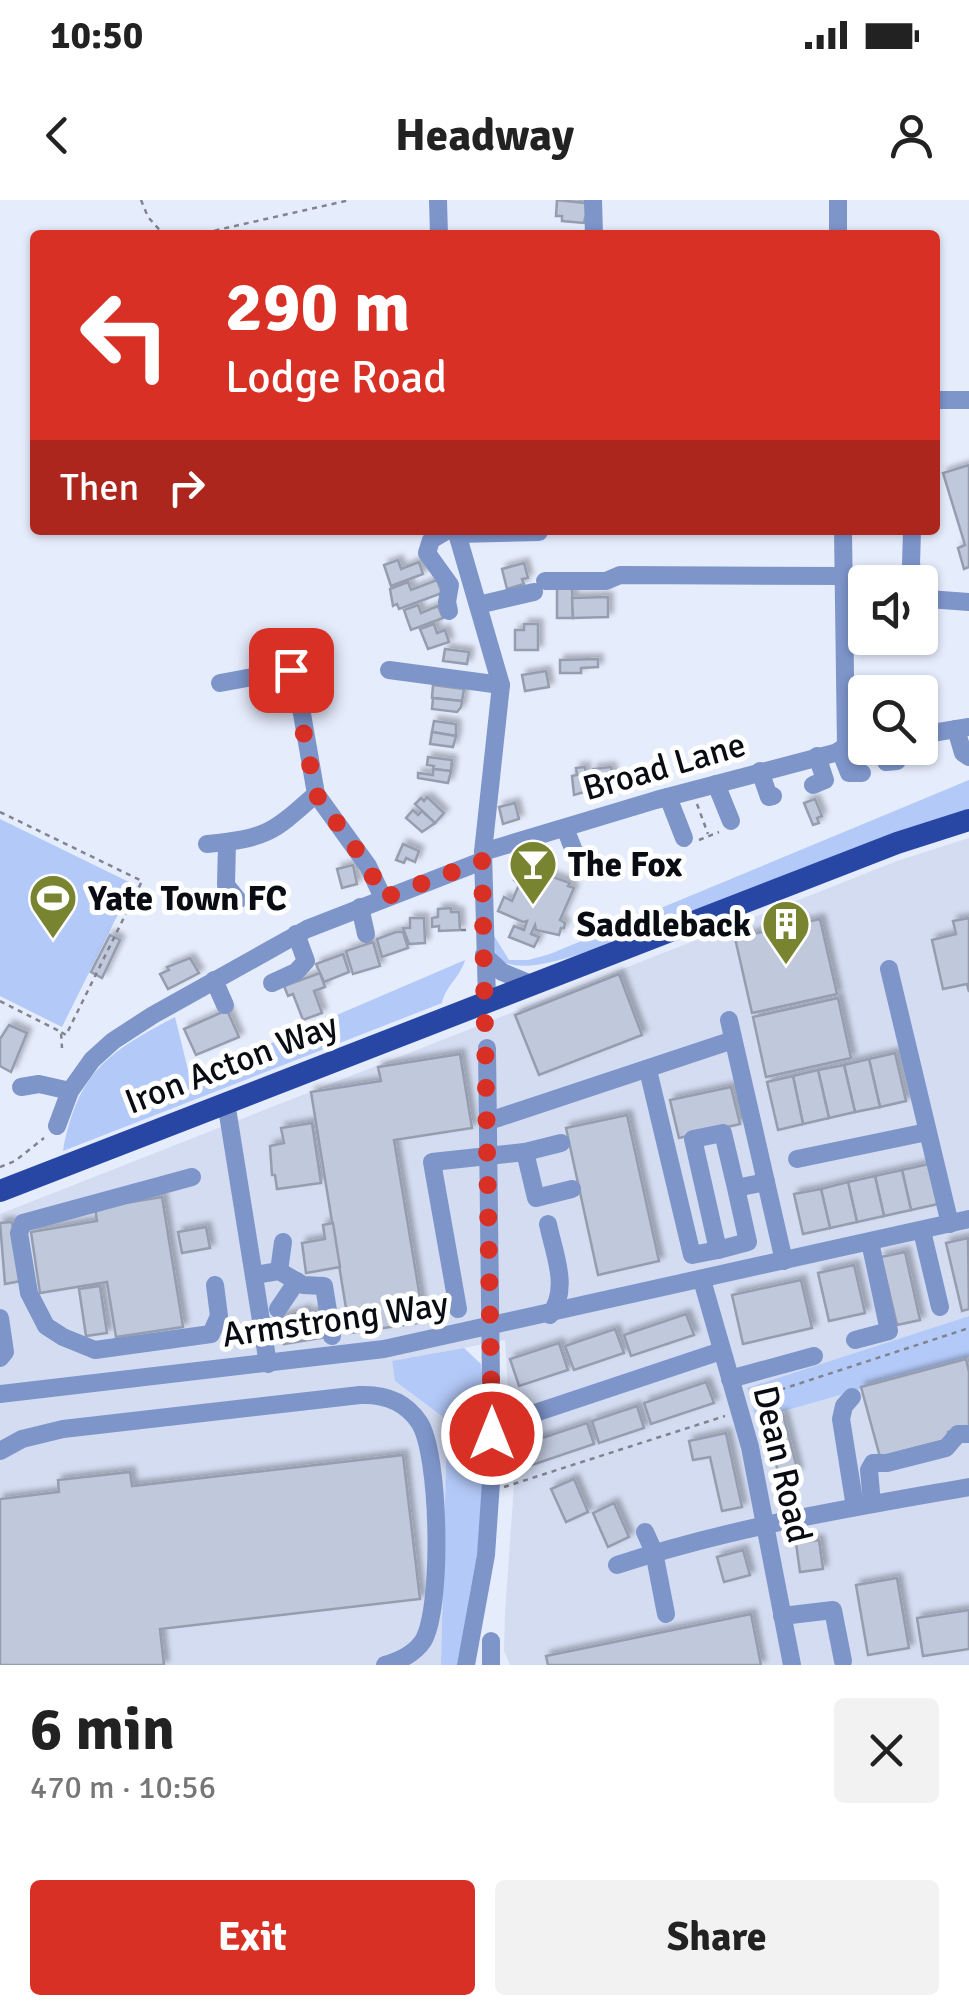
<!DOCTYPE html>
<meta charset="utf-8">
<style>
:root{--surface:#fff;--page:#f2f2f2;--text:#222;--muted:#767676;--accent:#d93025}
body{margin:0;font-family:Signika,sans-serif;background:var(--page);color:var(--text);height:100vh;display:flex;flex-direction:column;font-size:38px;white-space:nowrap}
*{box-sizing:border-box;margin:0}
p{font-size:32px;color:var(--muted)}
.icon{flex:none;width:55px;height:55px;fill:none;stroke:currentColor;stroke-width:2;stroke-linecap:round;stroke-linejoin:round}
.map{position:relative;height:1465px;overflow:hidden}
.details{display:flex;flex-direction:column;background:var(--surface);flex:1}
.details>*{flex:none}
.hud{position:absolute;left:30px;top:30px;width:910px;height:305px;border-radius:10px;box-shadow:0 2px 8px #0004;background:#d93025;color:#fff;overflow:hidden}
.controls{position:absolute;left:848px;top:365px;display:grid;gap:20px}
.controls a{display:grid;place-items:center;width:90px;height:90px;border-radius:10px;background:var(--surface);box-shadow:0 2px 8px #0004;font-size:50px}
.pin{position:absolute;display:grid;place-items:center;width:85px;height:85px;color:#fff;margin:-42px;border-radius:20px;box-shadow:0 5px 15px #0006}
.me{position:absolute;width:110px;margin:-55px;rotate:0deg;stroke-linejoin:round;filter:drop-shadow(0 0 8px #0008)}
.turn{display:flex;align-items:center;gap:35px;height:210px;padding:0 30px;font-size:45px}
.turn .icon{width:130px;height:130px;stroke-width:2.5}
.turn b{display:block;font-size:70px;line-height:85px}
.then{display:flex;align-items:center;height:95px;padding:0 30px;background:#0003;gap:20px;font-size:38px}
.round{display:grid;place-items:center;flex:none;width:105px;height:105px;border-radius:10px;background:var(--page)}
.summary{display:flex;align-items:center;justify-content:space-between;height:170px;padding:0 30px}
h1{font-size:60px;font-weight:700;line-height:75px}
.cta{display:flex;gap:20px;margin-top:auto;padding:20px 30px}
.cta a{flex:1;height:115px;border-radius:10px;background:var(--accent);color:#fff;font-size:40px;font-weight:700;line-height:115px;text-align:center}
.cta a+a{background:var(--page);color:var(--text)}
.status{display:flex;justify-content:space-between;align-items:center;height:70px;padding:0 50px;background:var(--surface);direction:ltr}
.status svg{height:28px;fill:currentColor}
header{display:flex;justify-content:space-between;align-items:center;height:130px;padding:0 30px;background:var(--surface);font-size:45px;font-weight:700}
.map>svg:first-child{display:block}
.built{fill:#d3dcf1}
.green{fill:#b3c9f8}
.building{fill:#c0c8dc;stroke:#959daf;stroke-width:2.5;filter:url(#shadow)}
.lines{fill:none;stroke-linecap:round;stroke-linejoin:round}
.path{stroke:#7f848f;stroke-width:2.5;stroke-dasharray:5 5;stroke-linecap:butt}
.minor{stroke:#7e95ca;stroke-width:18}
.major{stroke:#2847a5;stroke-width:22}
.route{stroke:#d93025;stroke-width:18;stroke-dasharray:0 32.4}
.labels{text-anchor:middle;stroke-width:10;stroke-linejoin:round;paint-order:stroke}
.street-label{font-size:35px;fill:#090c12;stroke:#fff}
.poi-label{font-size:35px;font-weight:bold;fill:#090c12;stroke:#fff;text-anchor:start}
</style>
<div class="status"><b>10:50</b><svg viewBox="0 0 49 12"><path d="M0 12V9h3v3zM5 12V6h3v6zM10 12V3h3v9zM15 12V0h3v12zM26 1h20v11H26zM47 4h2v5h-2z"/></svg></div>
<header><svg class="icon" aria-label="back" viewBox="0 0 24 24"><path d="M15 5l-7 7 7 7"/></svg>Headway<svg class="icon" aria-label="person" viewBox="0 0 24 24"><circle cx="12" cy="8" r="4"/><path d="M4 21q1-7 8-7t8 7"/></svg></header>
<div class="map">
<svg width="969" height="1465" viewBox="0 0 969 1465">
<defs>
<filter id="shadow"><feDropShadow dx="4.5" dy="-4.5" stdDeviation="2.5" flood-color="#0004"/></filter>
</defs>
<rect width="100%" height="100%" fill="#e5ecfc"/>
<polygon class="built" points="969,638 969,1116 747,1189 757,1219 969,1156 969,1465 510,1465 504,1451 505,1412 514,1285 505,1140 392,1162 395,1181 447,1220 441,1465 0,1465 0,1014 897,661"/>
<g class="green">
<path d="M969,580V611L659,727L653,725C619,738 524,785 496,757L493,734L509,760H528L550,754Z"/>
<polygon points="0,619 133,684 62,827 0,796"/>
<path d="M465,760C460,778 446,785 442,803L63,951C78,872 107,853 175,817L190,878Z"/>
<polygon points="969,1116 969,1156 966,1159 756,1219 747,1188"/>
<polygon points="464,1148 481,1164 484,1194 483,1321 457,1465 441,1465 447,1220 395,1181 392,1161"/>
</g>
<g class="building">
<polygon points="557,0 585,3 589,19 585,18 584,23 562,21 562,16 556,16"/>
<polygon points="969,265 969,367 964,369 958,348 965,345 943,273"/>
<polygon points="398,360 401,369 419,362 423,374 391,386 384,365"/>
<polygon points="524,363 528,378 522,379 524,384 507,389 502,369"/>
<polygon points="437,380 442,393 399,409 397,404 393,406 390,389 408,382 411,390"/>
<polygon points="557,386 572,386 573,418 557,418"/>
<polygon points="608,397 608,417 573,418 572,398"/>
<polygon points="418,405 421,413 438,406 443,418 411,430 404,410"/>
<polygon points="434,424 437,433 445,430 449,442 428,449 420,429"/>
<polygon points="524,424 538,424 538,450 515,450 515,430 524,430"/>
<polygon points="445,449 469,452 467,464 443,461"/>
<polygon points="598,459 598,467 581,468 581,473 560,473 560,460"/>
<polygon points="546,471 549,487 525,491 522,475"/>
<polygon points="433,485 464,489 462,501 432,498"/>
<polygon points="433,498 462,501 461,507 457,512 432,509"/>
<polygon points="434,521 456,524 456,536 432,532"/>
<polygon points="432,532 456,536 453,547 430,544"/>
<polygon points="428,557 452,560 451,571 433,569 434,566 427,565"/>
<polygon points="585,567 588,591 574,595 572,576 577,575 576,568"/>
<polygon points="611,567 615,590 597,595 593,569"/>
<polygon points="433,569 451,571 448,583 418,578 418,573 433,575"/>
<polygon points="427,597 444,613 435,623 415,604 421,598 424,601"/>
<polygon points="815,599 822,616 817,618 819,623 813,625 804,603"/>
<polygon points="515,603 519,619 503,624 499,607"/>
<polygon points="413,610 418,615 422,611 435,623 422,632 406,618"/>
<polygon points="403,644 419,651 415,662 406,658 404,663 396,660"/>
<polygon points="353,665 357,684 342,688 337,669"/>
<polygon points="527,665 533,670 570,683 568,686 574,688 560,720 565,723 564,728 561,728 559,735 536,730 535,725 531,734 539,737 534,747 509,737 514,726 524,730 527,721 523,722 498,711 504,697 512,701 519,685 514,680"/>
<polygon points="451,708 451,712 459,712 460,730 439,731 439,726 432,727 432,718 438,717 438,709"/>
<polygon points="410,718 424,718 425,743 409,744 403,728 410,728"/>
<polygon points="969,718 969,792 967,784 943,789 932,740 956,734 953,721"/>
<polygon points="820,719 837,794 752,813 735,738"/>
<polygon points="396,732 403,732 408,748 382,757 377,739"/>
<polygon points="110,735 120,740 102,778 91,772"/>
<polygon points="373,742 380,766 353,774 346,751"/>
<polygon points="343,754 349,772 324,782 316,764"/>
<polygon points="190,758 199,773 168,789 160,774 169,770 167,767"/>
<polygon points="320,773 325,787 314,791 322,813 303,820 293,794 288,796 284,786"/>
<polygon points="619,774 642,835 539,875 515,815"/>
<polygon points="838,798 851,858 766,877 753,817"/>
<polygon points="227,810 239,837 196,855 184,829"/>
<polygon points="9,825 27,833 11,872 0,866 0,839"/>
<polygon points="895,853 906,901 880,907 869,859"/>
<polygon points="460,854 472,928 394,940 424,1122 350,1133 311,892 381,881 378,867"/>
<polygon points="869,859 880,907 855,912 844,865"/>
<polygon points="844,865 855,912 829,918 818,870"/>
<polygon points="818,870 829,918 803,924 793,876"/>
<polygon points="793,876 803,924 778,930 767,882"/>
<polygon points="731,887 740,924 679,938 670,900"/>
<polygon points="627,915 659,1061 598,1075 566,928"/>
<polygon points="312,923 321,983 277,989 275,975 272,975 270,946 284,943 281,928"/>
<polygon points="929,964 938,1004 911,1010 902,970"/>
<polygon points="902,970 911,1010 884,1016 875,976"/>
<polygon points="875,976 884,1016 857,1022 848,982"/>
<polygon points="848,982 857,1022 830,1028 821,989"/>
<polygon points="821,989 830,1028 803,1034 794,994"/>
<polygon points="162,997 183,1127 116,1137 107,1082 40,1093 31,1032 97,1021 95,1008"/>
<polygon points="12,1022 21,1081 5,1084 0,1023"/>
<polygon points="333,1023 340,1067 306,1073 302,1043 325,1039 323,1025"/>
<polygon points="206,1027 210,1048 182,1053 178,1032"/>
<polygon points="968,1038 969,1109 962,1111 946,1043"/>
<polygon points="905,1052 920,1120 897,1125 881,1057"/>
<polygon points="854,1065 865,1113 829,1121 818,1073"/>
<polygon points="801,1080 812,1128 743,1144 732,1095"/>
<polygon points="100,1086 107,1133 86,1136 79,1089"/>
<polygon points="306,1110 306,1114 322,1111 326,1137 284,1144 280,1118"/>
<polygon points="686,1114 694,1135 631,1156 624,1135"/>
<polygon points="615,1129 624,1153 574,1170 565,1146"/>
<polygon points="559,1143 568,1170 519,1186 510,1159"/>
<polygon points="966,1159 969,1172 969,1227 948,1232 949,1239 880,1257 861,1187"/>
<polygon points="706,1182 714,1203 651,1224 644,1203"/>
<polygon points="637,1206 644,1228 599,1243 592,1221"/>
<polygon points="783,1214 798,1272 779,1276 765,1219"/>
<polygon points="587,1223 594,1244 532,1265 524,1244"/>
<polygon points="726,1233 742,1307 722,1311 710,1257 693,1260 689,1241"/>
<polygon points="403,1255 420,1399 160,1429 164,1465 0,1465 0,1299 59,1292 58,1280 130,1272 132,1286"/>
<polygon points="574,1279 588,1312 566,1322 551,1289"/>
<polygon points="614,1303 629,1337 608,1347 593,1313"/>
<polygon points="819,1340 823,1369 800,1372 796,1343"/>
<polygon points="743,1350 750,1375 724,1382 717,1357"/>
<polygon points="897,1378 909,1448 868,1455 856,1385"/>
<polygon points="969,1410 969,1449 923,1456 917,1418"/>
<polygon points="751,1414 761,1465 548,1465 546,1456"/>
</g>
<g class="lines">
<g class="path">
<polyline points="141,0 148,17 164,35"/>
<polyline points="195,35 350,0"/>
<polyline points="697,604 708,634"/>
<polyline points="0,612 142,681 66,835 61,832"/>
<polyline points="699,640 719,632"/>
<polyline points="461,730 471,730"/>
<polyline points="0,801 61,832 62,848"/>
<polyline points="0,967 15,961 44,938"/>
<polyline points="509,1198 520,1196 523,1201"/>
<polyline points="752,1199 969,1128"/>
<polyline points="504,1287 725,1216"/>
</g>
<g class="minor">
<polyline points="438,0 439,35"/>
<polyline points="593,0 594,35"/>
<polyline points="838,35 838,0"/>
<polyline points="935,200 969,200"/>
<polyline points="448,330 431,340 427,353 450,385 447,402 449,411"/>
<polyline points="456,330 501,485 483,652 487,800"/>
<polyline points="843,330 846,548"/>
<polyline points="912,330 911,364 915,382"/>
<polyline points="457,334 539,332"/>
<polyline points="545,381 606,381 620,375 843,376"/>
<polyline points="920,395 928,399 969,402"/>
<polyline points="478,405 534,392"/>
<polyline points="282,441 301,508 316,594 368,666 383,698"/>
<polyline points="389,470 501,485"/>
<polyline points="220,483 291,470"/>
<polyline points="956,529 963,553 969,557"/>
<polyline points="920,535 969,527"/>
<polyline points="882,548 886,562 897,561"/>
<polyline points="840,550 849,573 862,573"/>
<polyline points="760,571 769,597 773,596"/>
<polyline points="716,584 731,621"/>
<polyline points="813,585 825,580 817,556"/>
<polyline points="668,597 684,638"/>
<polyline points="565,628 574,651"/>
<polyline points="227,642 226,685 238,700"/>
<path d="M207,644C267,638 271,634 316,594"/>
<polyline points="483,652 656,600 865,545"/>
<polyline points="360,707 366,734"/>
<polyline points="484,755 502,772 531,784"/>
<polyline points="889,769 950,1024"/>
<polyline points="214,780 225,805"/>
<polyline points="272,783 296,772 306,761 296,734"/>
<polyline points="729,820 784,1061"/>
<polyline points="648,870 692,1055 718,1050"/>
<polyline points="21,887 39,884 70,891"/>
<polyline points="226,902 268,1164"/>
<polyline points="489,921 733,840"/>
<polyline points="57,926 70,891 92,860 113,841 153,815 307,729 482,661"/>
<polyline points="525,952 536,998 572,989"/>
<polyline points="797,959 927,932"/>
<polyline points="192,977 23,1023 19,1033 29,1093 46,1126 63,1137 95,1150 211,1134 219,1116 215,1085"/>
<polyline points="736,988 748,1042 718,1050 693,939 723,933 736,988 766,982"/>
<path d="M548,1024C554,1054 570,1088 550,1115"/>
<polyline points="922,1031 940,1107"/>
<polyline points="279,1071 283,1042"/>
<polyline points="254,1075 279,1071 303,1085 324,1086 332,1136"/>
<polyline points="702,1080 750,1247 792,1465"/>
<polyline points="278,1109 297,1081"/>
<polyline points="458,1109 432,962 525,952 561,943"/>
<polyline points="0,1118 5,1152 0,1158"/>
<polyline points="855,1140 889,1131 870,1042"/>
<polyline points="730,1179 814,1156"/>
<polyline points="0,1194 384,1149 969,1019"/>
<polyline points="852,1197 844,1206 841,1219 855,1307"/>
<polyline points="532,1214 721,1151"/>
<path d="M0,1251L22,1239L63,1229L360,1195C384,1194 405,1201 419,1222C440,1253 443,1408 423,1441C415,1453 399,1461 385,1465"/>
<polyline points="872,1304 869,1270 873,1263 887,1263 946,1248 958,1234 969,1234"/>
<polyline points="645,1332 654,1352 666,1414"/>
<path d="M617,1365C732,1327 850,1308 969,1287"/>
<polyline points="782,1416 833,1410 843,1461"/>
<polyline points="466,1465 486,1355 492,1268 487,848"/>
<polyline points="491,1465 491,1441"/>
</g>
<polyline class="major" points="0,991 897,643 969,620"/>
</g>
<g class="lines">
<polyline class="route" points="291,470 316,594 368,666 383,698 482,661 492,1234"/>
</g>
<defs>
<g id="bar-pin" transform="scale(2.5)"><path d="M0 17L-7.5 6A9.5 9.5 0 1 1 7.5 6Z" fill="#798430" stroke="#fff"/><path d="M-6-5H6L.8 .8V4.5H3.5V6h-7V4.5H-.8V.8Z" fill="#fff"/></g>
<g id="stadium-pin" transform="scale(2.5)"><path d="M0 17L-7.5 6A9.5 9.5 0 1 1 7.5 6Z" fill="#798430" stroke="#fff"/><path d="M0-5a6.5 5 0 1 0 0 10a6.5 5 0 1 0 0-10ZM-3.5-1.8h7v3.6h-7Z" fill="#fff"/></g>
<g id="building-pin" transform="scale(2.5)"><path d="M0 17L-7.5 6A9.5 9.5 0 1 1 7.5 6Z" fill="#798430" stroke="#fff"/><path d="M-4-6H4V6H1V3H-1V6H-4ZM-2.5-4.3h1.7v1.8h-1.7ZM.8-4.3h1.7v1.8H.8ZM-2.5-1h1.7V.8h-1.7ZM.8-1h1.7V.8H.8Z" fill="#fff"/></g>
</defs>
<g fill-rule="evenodd">
<use href="#bar-pin" x="533" y="664"/>
<use href="#stadium-pin" x="53" y="698"/>
<use href="#building-pin" x="786" y="724"/>
</g>
<g class="labels">
<g class="street-label">
<text transform="translate(664 566) rotate(-16)" y="12">Broad Lane</text>
<text transform="translate(231 863) rotate(-21)" y="12">Iron Acton Way</text>
<text transform="translate(335 1119) rotate(-8)" y="12">Armstrong Way</text>
<text transform="translate(783 1264) rotate(77)" y="12">Dean Road</text>
</g>
<g class="poi-label">
<text x="568" y="676">The Fox</text>
<text x="88" y="710">Yate Town FC</text>
<text x="751" y="736" text-anchor="end">Saddleback</text>
</g>
</g>
</svg>
<div class="controls">
<a><svg class="icon" aria-label="sound" viewBox="0 0 24 24"><path d="M4 9h4l5-4v14l-5-4H4zM17 9q2 3 0 6"/></svg></a>
<a><svg class="icon" aria-label="search" viewBox="0 0 24 24"><circle cx="10" cy="10" r="6"/><path d="M15 15l6 6"/></svg></a>
</div>
<div class="pin" style="left:291px;top:470px;background:#d93025"><svg class="icon" aria-label="arrive" viewBox="0 0 24 24"><path d="M6 21V4h12l-3 4 3 4H6"/></svg></div>
<svg class="me" style="left:492px;top:1234px" viewBox="-20 -20 40 40"><circle r="17" fill="#d93025" stroke="#fff" stroke-width="3"/><path d="M0-11L8 9 0 5-8 9z" fill="#fff"/></svg>
<div class="hud">
<div class="turn"><svg class="icon" aria-label="left" viewBox="0 0 24 24"><path d="M17 20v-9H6M10 6l-5 5 5 5"/></svg><div><b>290 m</b>Lodge Road</div></div>
<div class="then">Then<svg class="icon" aria-label="right" viewBox="0 0 24 24"><path d="M7 20v-9h11M14 6l5 5-5 5"/></svg></div>
</div>
</div>
<section class="details">
<div class="summary"><div><h1>6 min</h1><p>470 m · 10:56</p></div><a class="round"><svg class="icon" aria-label="close" viewBox="0 0 24 24"><path d="M6 6l12 12M18 6L6 18"/></svg></a></div>
<div class="cta"><a>Exit</a><a>Share</a></div>
</section>
